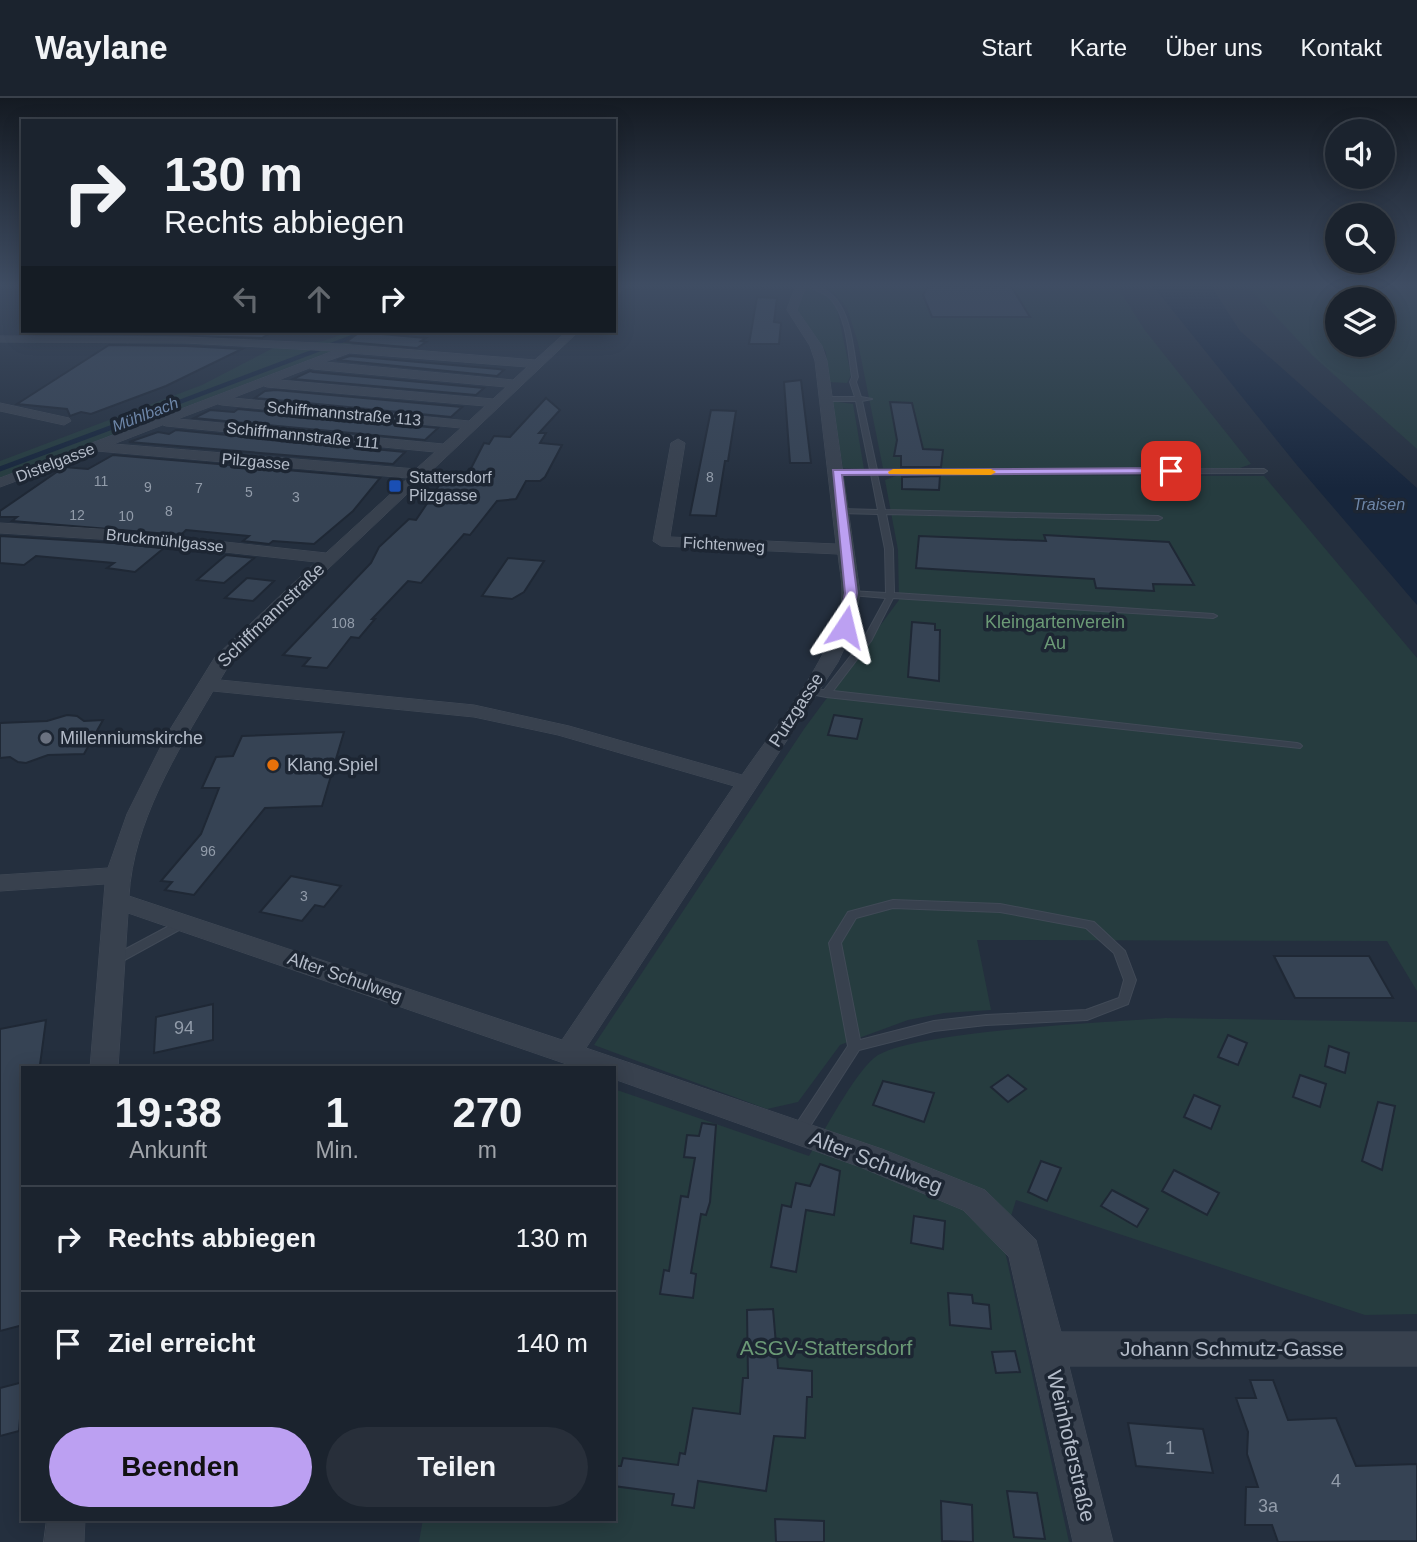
<!DOCTYPE html>
<html lang="de">
<meta charset="utf-8">
<style>
:root{--surface:#1b232e;--page:#282f3a;--text:#f1f3f6;--muted:#a0a4aa;--line:#39404a;--accent:#bca0f2}
body{margin:0;font-family:Helvetica,sans-serif;background:var(--page);color:var(--text);height:100vh;display:flex;flex-direction:column;font-size:26px;white-space:nowrap}
*{box-sizing:border-box;margin:0}
p{font-size:23px;color:var(--muted)}
.icon{flex:none;width:38px;height:38px;fill:none;stroke:currentColor;stroke-width:2;stroke-linecap:round;stroke-linejoin:round}
.map{position:relative;flex:1;overflow:hidden}
.details{position:absolute;left:21px;top:968px;width:595px;height:455px;display:flex;flex-direction:column;background:var(--surface);border-radius:0px;box-shadow:0 4px 18px #0003,0 0 0 2px var(--line)}
.details>*{flex:none}
.hud{position:absolute;left:21px;top:21px;width:595px;height:214px;border-radius:0px;box-shadow:0 4px 18px #0003,0 0 0 2px var(--line);background:#1b232e;color:var(--text);overflow:hidden}
.fabs{position:absolute;left:1325px;top:21px;display:grid;gap:14px}
.fabs a{display:grid;place-items:center;width:70px;height:70px;border-radius:50%;background:var(--surface);box-shadow:0 4px 18px #0003,0 0 0 2px var(--line);font-size:35px}
.pin{position:absolute;display:grid;place-items:center;width:60px;height:60px;color:#fff;margin:-30px;border-radius:14px;box-shadow:0 4px 10px #0006}
.me{position:absolute;width:77px;margin:-38px;rotate:10deg;stroke-linejoin:round;filter:drop-shadow(0 0 5px #0008)}
.turn{display:flex;align-items:center;gap:24px;height:147px;padding:0 28px;font-size:32px}
.turn .icon{width:91px;height:91px;stroke-width:2.5}
.turn b{display:block;font-size:49px;line-height:60px}
.lanes{display:flex;align-items:center;height:66px;padding:0 28px;background:#0003;justify-content:center;gap:35px;direction:ltr}
.lanes .off{opacity:.35}
.eta{display:flex;justify-content:space-evenly;align-items:center;height:119px;text-align:center}
.eta b{font-size:42px;font-weight:700;line-height:49px}
.primary-button{display:flex;gap:14px;margin-top:auto;padding:14px 28px}
.primary-button a{flex:1;height:80px;border-radius:42px;background:var(--accent);color:#111;font-size:28px;font-weight:700;line-height:80px;text-align:center}
.primary-button a+a{background:var(--page);color:var(--text)}
ul{padding:0;list-style:none}
li{display:flex;align-items:center;gap:21px;height:105px;padding:0 28px;border-top:2px solid var(--line)}
li div{flex:1}
li b{display:block;font-size:26px}
li em{font-style:normal}
header{display:flex;align-items:center;gap:42px;box-sizing:border-box;height:98px;padding:0 35px;background:var(--surface);border-bottom:2px solid var(--line)}
header strong{font-size:33px}
nav{display:flex;gap:38px;margin-inline-start:auto;font-size:24px}
.map>svg:first-child{display:block}
.green{fill:#263c3f;fill-rule:evenodd}
.water{fill:#17263c}
.lines{fill:none;stroke-linecap:round;stroke-linejoin:round}
.stream-far1{stroke:#17263c;stroke-width:4.5}
.stream{stroke:#17263c;stroke-width:5}
.building{fill:#364354;stroke:#1f2835;stroke-width:2}
.service-casing{stroke:#414a57;stroke-width:2}
.minor-casing{stroke:#414a57;stroke-width:1}
.service{fill:#38414e;fill-rule:evenodd}
.minor{fill:#38414e;fill-rule:evenodd}
.route{fill:#bca0f2;stroke:#7a689d;stroke-width:2}
.slow{fill:#f59e0b}
.transit-dot{fill:#1a4fb4;stroke:#1d2633;stroke-width:2.5}
.worship-dot{fill:#6b7280;stroke:#1d2633;stroke-width:2.5}
.food-dot{fill:#e8710a;stroke:#1d2633;stroke-width:2.5}
.labels{text-anchor:middle;stroke-width:7;stroke-linejoin:round;paint-order:stroke}
.number-label{font-size:14px;fill:#929caa}
.far-street-label{font-size:16px;fill:#b4bcc9;stroke:#1d2633}
.far-water-label{font-size:16px;font-style:italic;fill:#6d86a8;stroke:#1d2633}
.far-poi-label{font-size:16px;fill:#b4bcc9;stroke:#1d2633;text-anchor:start}
.street-label{font-size:18px;fill:#b4bcc9;stroke:#1d2633}
.park-label{font-size:18px;fill:#6b9a76;stroke:#1d2633}
.poi-label{font-size:18px;fill:#b4bcc9;stroke:#1d2633;text-anchor:start}
.near-number-label{font-size:18px;fill:#929caa}
.near-street-label{font-size:21px;fill:#b4bcc9;stroke:#1d2633}
.near-park-label{font-size:21px;fill:#6b9a76;stroke:#1d2633}
</style>
<header>
<strong>Waylane</strong>
<nav><a>Start</a><a>Karte</a><a>Über uns</a><a>Kontakt</a></nav>
</header>
<div class="map">
<svg width="1417" height="1444" viewBox="0 0 1417 1444">
<rect width="100%" height="100%" fill="#242f3e"/>
<g class="green">
<polygon points="819,188 1117,188 1144,231 1251,366 1240,370 883,370 858,245 847,210 835,195"/>
<path d="M1247,188H1417V351L1312,257ZM1337,201H1382V247H1337Z"/>
<polygon points="812,190 826,196 836,207 851,277 847,285 829,284 826,254 797,212 805,191"/>
<polygon points="351,233 384,233 0,380 0,363 202,287 275,249 323,243"/>
<polygon points="832,303 853,306 864,371 843,370"/>
<polygon points="898,377 1264,378 1417,560 1417,893 1387,843 977,842 991,912 944,915 908,922 840,947 798,1004 767,1011 594,947 804,631 899,502 898,452 885,382"/>
<path d="M1165,920L1417,924V1216L1365,1217L1016,1102L1003,1144L1069,1444H419L423,1421H614V991L809,1058C825,1032 853,978 874,960C906,933 1114,924 1165,920Z"/>
</g>
<polygon class="water" points="1153,188 1211,188 1240,233 1417,390 1417,507 1296,366"/>
<g class="lines">
<polyline class="stream-far1" points="121,326 368,233"/>
<polyline class="stream" points="0,371 126,324"/>
</g>
<g class="building">
<polygon points="928,188 1011,188 1030,219 932,219 923,197"/>
<polygon points="757,199 777,200 774,224 781,225 779,246 749,246"/>
<polygon points="130,233 247,233 244,234 270,235 262,240 125,236"/>
<polygon points="360,234 426,240 421,243 426,244 417,250 346,244"/>
<polygon points="109,247 186,248 242,251 166,288 91,316 81,314 70,318 67,311 17,306"/>
<polygon points="350,258 498,271 504,272 497,278 337,262"/>
<polygon points="310,273 313,274 484,290 476,297 293,281"/>
<polygon points="801,282 811,365 790,365 784,284"/>
<polygon points="276,292 462,309 451,319 255,300 265,293"/>
<polygon points="546,300 560,312 539,335 546,335 540,345 562,347 545,379 540,383 526,383 516,401 497,403 470,437 464,436 421,485 408,483 372,521 375,521 359,540 351,539 327,570 303,568 310,560 283,557 371,465 379,449 409,421 416,422 442,383 464,384 484,345 489,346 494,338 510,339"/>
<polygon points="890,304 912,305 923,351 943,352 941,369 901,369 901,358 894,358 897,342"/>
<polygon points="238,311 438,330 425,342 194,320 210,312 234,314"/>
<polygon points="711,312 736,313 728,363 725,363 716,418 690,417"/>
<polygon points="176,332 405,354 393,366 129,344 158,334 169,336"/>
<polygon points="113,357 380,380 353,413 314,446 273,443 269,446 243,443 249,438 186,432 181,437 12,423 17,419 0,419 0,413 64,369 88,371"/>
<polygon points="940,378 939,392 902,391 902,379"/>
<polygon points="1044,437 1169,444 1194,487 1153,486 1154,493 1096,490 1094,481 916,470 919,438 1046,443"/>
<polygon points="0,438 115,445 164,450 135,474 107,470 114,465 36,458 24,467 0,465"/>
<polygon points="226,457 254,460 224,485 197,482"/>
<polygon points="508,460 544,463 524,494 512,501 482,498"/>
<polygon points="247,480 274,483 253,503 225,500"/>
<polygon points="912,524 935,526 935,532 940,532 939,583 908,579"/>
<polygon points="67,617 77,618 84,623 103,622 84,656 48,657 26,665 18,664 10,659 0,660 0,625 47,623"/>
<polygon points="834,617 862,621 857,641 828,637"/>
<polygon points="344,634 322,708 265,710 194,797 165,792 172,784 161,783 201,736 219,690 202,690 216,659 233,658 242,638"/>
<polygon points="291,778 341,788 324,809 315,807 302,823 260,814"/>
<polygon points="1274,858 1369,858 1393,900 1295,900"/>
<polygon points="213,906 213,942 154,955 156,919"/>
<polygon points="46,922 40,967 23,970 23,1227 0,1233 0,931"/>
<polygon points="1228,937 1247,945 1238,967 1218,959"/>
<polygon points="1329,948 1349,955 1345,975 1325,968"/>
<polygon points="1008,977 1026,991 1008,1004 991,989"/>
<polygon points="1300,977 1326,986 1320,1009 1293,999"/>
<polygon points="883,983 934,995 924,1024 873,1007"/>
<polygon points="1194,997 1220,1008 1211,1031 1184,1019"/>
<polygon points="1378,1004 1395,1008 1382,1072 1362,1063"/>
<polygon points="702,1025 716,1027 710,1104 706,1117 701,1116 691,1175 696,1176 693,1200 660,1196 664,1172 669,1173 681,1098 688,1099 695,1060 684,1059 687,1037 699,1038"/>
<polygon points="1041,1063 1061,1070 1047,1103 1028,1094"/>
<polygon points="820,1066 840,1073 834,1117 806,1112 796,1174 771,1169 782,1107 791,1109 796,1085 810,1088"/>
<polygon points="1174,1072 1219,1095 1207,1117 1162,1093"/>
<polygon points="1112,1092 1148,1111 1137,1129 1101,1108"/>
<polygon points="914,1118 945,1123 943,1151 911,1145"/>
<polygon points="948,1195 972,1197 973,1205 989,1207 991,1231 950,1227"/>
<polygon points="773,1211 778,1270 812,1273 812,1299 807,1299 805,1340 774,1338 766,1393 698,1383 694,1410 672,1407 674,1396 614,1388 614,1368 621,1368 623,1360 678,1367 680,1355 685,1356 693,1310 740,1316 743,1280 748,1280 747,1212"/>
<polygon points="1015,1253 1020,1274 996,1275 992,1254"/>
<polygon points="1250,1282 1273,1282 1288,1322 1336,1320 1356,1368 1417,1366 1417,1443 1278,1444 1272,1427 1245,1427 1246,1389 1258,1389 1247,1356 1248,1334 1236,1300 1256,1300"/>
<polygon points="23,1284 19,1333 0,1338 0,1290"/>
<polygon points="1128,1325 1203,1331 1213,1375 1136,1368"/>
<polygon points="1007,1393 1037,1395 1045,1441 1014,1439"/>
<polygon points="941,1403 972,1407 973,1444 942,1443"/>
<polygon points="775,1421 824,1423 824,1444 776,1444"/>
</g>
<g class="lines">
<g class="service-casing">
<g id="service">
<path d="M807,188C851,188 852,247 858,279L856,284L861,299L872,301L862,303L877,372L1264,371L1267,373L1264,375L877,376L885,412L1158,418L1162,420L1158,422L886,416L893,451L894,495L1213,516L1217,518L1213,520L893,500L871,543L833,593L1297,645L1300,646L1302,648L1300,650L826,599L806,595L804,593L806,591L824,592L863,542L886,500L851,497L847,495L848,493L886,495L885,451L878,416L840,415L836,413L840,411L878,412L871,376H837L834,374L837,372H870L856,303H826L823,301L826,299H855L850,284L852,279C848,255 848,221 831,201C824,194 814,192 807,188Z"/>
<path d="M893,802L1000,806L1094,824L1125,853L1136,882L1128,906L1087,922L986,927L934,933L859,952L803,1039L798,1041L793,1039L791,1035L793,1031L848,948L829,845L848,814ZM893,810L1000,814L1086,830L1114,855L1124,882L1119,900L1086,912L986,917L934,923L860,942L841,845L856,820Z"/>
<polygon points="184,820 188,821 190,824 188,827 119,865 111,865 109,862 111,859"/>
</g>
</g>
<g class="minor-casing">
<g id="minor">
<polygon points="616,188 627,188 614,198"/>
<path d="M796,188H806L797,212L822,248L827,263L860,495L854,529L838,564L586,950L882,1051L985,1092L1036,1142L1061,1234H1417V1268H1069L1113,1444H1073L1009,1159L963,1112L860,1069L614,981V970H578L128,815L118,970H90L105,786L0,793V777L108,770L127,716L166,638L215,559L316,464L115,442L0,435V425L115,432L326,455L408,380L97,353L0,389V380L333,253L186,245L0,244V238L186,239L340,246L535,262L567,233H579L232,562L220,582L474,607L569,628L742,677C773,631 843,548 842,493C842,481 839,468 838,456L661,448L653,443L671,345L678,341L685,345L670,439L836,446L815,263L810,248L787,212ZM350,255L527,269L513,282L325,264ZM310,270L313,271L506,289L493,301L279,282ZM264,288L267,289L485,308L469,323L233,300ZM218,306L222,307L461,330L443,346L178,321ZM163,327L166,328L435,354L416,371L114,346ZM213,593L474,619L558,637L734,688L562,942L129,798C133,725 177,654 213,593Z"/>
<polygon points="0,305 69,320 71,323 64,327 0,313"/>
<polygon points="47,1421 85,1421 84,1444 44,1444"/>
</g>
</g>
<use href="#service" class="service"/>
<use href="#minor" class="minor"/>
</g>
<linearGradient id="sky" x2="0" y2="1"><stop stop-color="#141a22"/><stop offset="0.48" stop-color="#3f4d63"/><stop offset="1" stop-color="#3f4d63" stop-opacity="0"/></linearGradient>
<rect width="1417" height="390" fill="url(#sky)"/>
<polygon class="route" points="1171,370 1174,371 1174,375 842,377 857,495 851,529 845,533 839,529 845,495 833,372"/>
<polygon class="slow" points="893,371 991,371 996,374 991,377 889,376 888,374"/>
<rect class="transit-dot" x="388" y="381" width="14" height="14" rx="3.5"/>
<circle class="worship-dot" cx="46" cy="640" r="7"/>
<circle class="food-dot" cx="273" cy="667" r="7"/>
<g class="labels">
<g class="number-label">
<text x="710" y="384">8</text>
<text x="101" y="388">11</text>
<text x="148" y="394">9</text>
<text x="199" y="395">7</text>
<text x="249" y="399">5</text>
<text x="296" y="404">3</text>
<text x="169" y="418">8</text>
<text x="77" y="422">12</text>
<text x="126" y="423">10</text>
<text x="343" y="530">108</text>
<text x="208" y="758">96</text>
<text x="304" y="803">3</text>
</g>
<g class="far-street-label">
<text transform="translate(344 315) rotate(5)" y="6">Schiffmannstraße 113</text>
<text transform="translate(303 337) rotate(6)" y="6">Schiffmannstraße 111</text>
<text transform="translate(256 363) rotate(5)" y="6">Pilzgasse</text>
<text transform="translate(55 364) rotate(-21)" y="6">Distelgasse</text>
<text transform="translate(165 442) rotate(6)" y="6">Bruckmühlgasse</text>
<text transform="translate(724 446) rotate(3)" y="6">Fichtenweg</text>
</g>
<g class="far-water-label">
<text transform="translate(145 316) rotate(-21)" y="6">Mühlbach</text>
<text x="1379" y="412">Traisen</text>
</g>
<g class="far-poi-label">
<text x="409" y="385">Stattersdorf<tspan x="409" dy="18">Pilzgasse</tspan></text>
</g>
<g class="street-label">
<text transform="translate(271 517) rotate(-44)" y="6">Schiffmannstraße</text>
<text transform="translate(796 612) rotate(-57)" y="6">Putzgasse</text>
<text transform="translate(345 879) rotate(19)" y="6">Alter Schulweg</text>
</g>
<g class="park-label">
<text x="1055" y="530">Kleingartenverein<tspan x="1055" dy="21">Au</tspan></text>
</g>
<g class="poi-label">
<text x="60" y="646">Millenniumskirche</text>
<text x="287" y="673">Klang.Spiel</text>
</g>
<g class="near-number-label">
<text x="184" y="936">94</text>
<text x="1170" y="1356">1</text>
<text x="1336" y="1389">4</text>
<text x="1268" y="1414">3a</text>
</g>
<g class="near-street-label">
<text transform="translate(876 1064) rotate(21)" y="7">Alter Schulweg</text>
<text x="1232" y="1258">Johann Schmutz-Gasse</text>
<text transform="translate(1071 1348) rotate(77)" y="7">Weinhoferstraße</text>
</g>
<g class="near-park-label">
<text x="826" y="1257">ASGV-Stattersdorf</text>
</g>
</g>
</svg>
<div class="fabs">
<a><svg class="icon" aria-label="sound" viewBox="0 0 24 24"><path d="M4 9h4l5-4v14l-5-4H4zM17 9q2 3 0 6"/></svg></a>
<a><svg class="icon" aria-label="search" viewBox="0 0 24 24"><circle cx="10" cy="10" r="6"/><path d="M15 15l6 6"/></svg></a>
<a><svg class="icon" aria-label="layers" viewBox="0 0 24 24"><path d="M12 4l9 5-9 5-9-5zM3 14l9 5 9-5"/></svg></a>
</div>
<div class="pin" style="left:1171px;top:373px;background:#d93025"><svg class="icon" aria-label="arrive" viewBox="0 0 24 24"><path d="M6 21V4h12l-3 4 3 4H6"/></svg></div>
<svg class="me" style="left:845px;top:529px" viewBox="-20 -20 40 40"><path d="M0-17L14 15 0 8-14 15z" fill="#bca0f2" stroke="#fff" stroke-width="4"/></svg>
<div class="hud">
<div class="turn"><svg class="icon" aria-label="right" viewBox="0 0 24 24"><path d="M7 20v-9h11M14 6l5 5-5 5"/></svg><div><b>130 m</b>Rechts abbiegen</div></div>
<div class="lanes"><svg class="icon off" aria-label="left" viewBox="0 0 24 24"><path d="M17 20v-9H6M10 6l-5 5 5 5"/></svg><svg class="icon off" aria-label="ahead" viewBox="0 0 24 24"><path d="M12 20V5M6 11l6-6 6 6"/></svg><svg class="icon" aria-label="right" viewBox="0 0 24 24"><path d="M7 20v-9h11M14 6l5 5-5 5"/></svg></div>
</div>
<section class="details">
<div class="eta">
<div><b>19:38</b><p>Ankunft</p></div>
<div><b>1</b><p>Min.</p></div>
<div><b>270</b><p>m</p></div>
</div>
<ul>
<li><svg class="icon" aria-label="right" viewBox="0 0 24 24"><path d="M7 20v-9h11M14 6l5 5-5 5"/></svg><div><b>Rechts abbiegen</b></div><em>130 m</em></li>
<li><svg class="icon" aria-label="arrive" viewBox="0 0 24 24"><path d="M6 21V4h12l-3 4 3 4H6"/></svg><div><b>Ziel erreicht</b></div><em>140 m</em></li>
</ul>
<div class="primary-button"><a>Beenden</a><a>Teilen</a></div>
</section>
</div>
